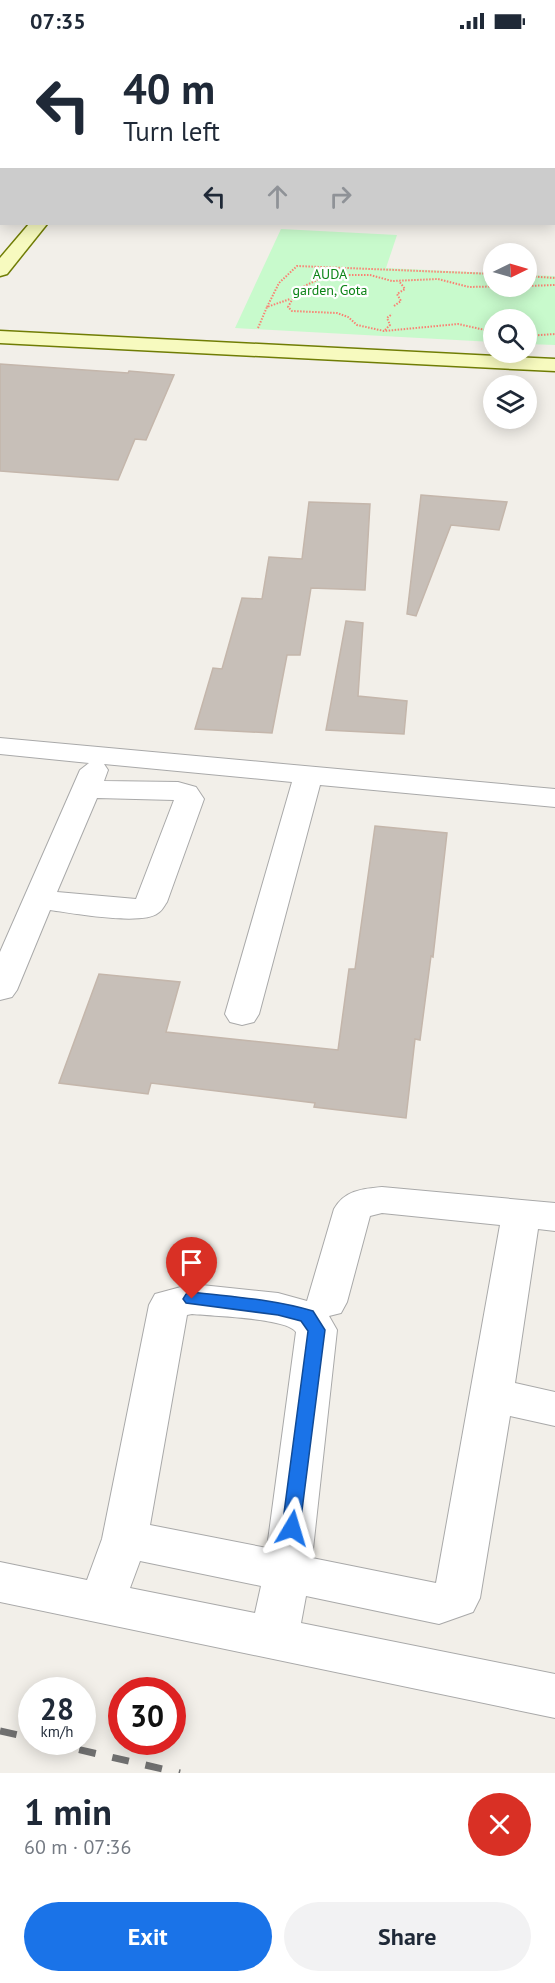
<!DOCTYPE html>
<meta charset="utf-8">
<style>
:root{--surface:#fff;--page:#f2f2f3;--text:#1f2937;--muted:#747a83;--accent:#1a73e8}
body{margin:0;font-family:"PT Sans",sans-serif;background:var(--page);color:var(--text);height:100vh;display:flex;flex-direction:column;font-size:22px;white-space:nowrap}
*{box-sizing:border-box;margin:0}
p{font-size:20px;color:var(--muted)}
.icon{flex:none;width:33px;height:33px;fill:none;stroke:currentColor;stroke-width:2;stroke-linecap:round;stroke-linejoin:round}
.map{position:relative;height:1731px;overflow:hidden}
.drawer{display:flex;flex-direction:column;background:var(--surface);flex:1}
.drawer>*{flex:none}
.guide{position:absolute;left:0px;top:0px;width:555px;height:183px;box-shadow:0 3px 15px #0003;background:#fff;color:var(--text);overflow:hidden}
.needle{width:39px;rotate:85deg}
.tools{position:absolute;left:483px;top:201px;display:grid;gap:12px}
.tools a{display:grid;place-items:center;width:54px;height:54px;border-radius:50%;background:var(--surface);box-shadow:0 3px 15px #0003;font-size:30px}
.speed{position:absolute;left:18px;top:1635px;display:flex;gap:12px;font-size:30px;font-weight:700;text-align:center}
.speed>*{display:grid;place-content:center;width:78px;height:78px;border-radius:50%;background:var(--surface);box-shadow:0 3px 15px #0003;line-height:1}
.speed small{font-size:15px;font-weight:400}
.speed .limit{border:9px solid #d22;background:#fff;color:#111}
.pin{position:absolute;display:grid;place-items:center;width:51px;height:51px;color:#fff;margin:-62px -26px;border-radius:50% 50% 50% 0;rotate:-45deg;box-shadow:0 0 6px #0007}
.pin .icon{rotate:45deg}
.me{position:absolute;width:66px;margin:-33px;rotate:7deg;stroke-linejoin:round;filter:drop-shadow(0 0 4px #0008)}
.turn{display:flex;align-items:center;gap:21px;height:126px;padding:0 24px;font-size:27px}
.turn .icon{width:78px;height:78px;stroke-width:2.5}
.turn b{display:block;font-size:42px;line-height:51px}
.lanes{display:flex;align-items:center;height:57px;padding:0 24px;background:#0003;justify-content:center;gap:30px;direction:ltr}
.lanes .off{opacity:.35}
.round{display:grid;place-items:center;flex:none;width:63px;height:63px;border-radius:32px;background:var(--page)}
.overview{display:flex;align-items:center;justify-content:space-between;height:102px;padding:0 24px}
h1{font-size:36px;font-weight:700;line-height:45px}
.cta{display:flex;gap:12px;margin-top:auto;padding:12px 24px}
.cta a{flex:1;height:69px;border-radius:36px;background:var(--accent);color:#fff;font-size:24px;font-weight:700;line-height:69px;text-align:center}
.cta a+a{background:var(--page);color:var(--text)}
.status{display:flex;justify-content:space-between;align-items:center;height:42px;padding:0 30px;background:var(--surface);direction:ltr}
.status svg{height:16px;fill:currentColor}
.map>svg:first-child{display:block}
.park{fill:#c8facc}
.building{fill:#c7bfb8;stroke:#c4b6ab;stroke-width:1.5}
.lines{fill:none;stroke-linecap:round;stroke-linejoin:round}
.street-casing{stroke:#a9a9a9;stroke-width:2}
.secondary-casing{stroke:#707d05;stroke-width:3}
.path{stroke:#fa8072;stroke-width:2;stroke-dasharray:1.5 1.5;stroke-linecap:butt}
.street{fill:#fff;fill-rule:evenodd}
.secondary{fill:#f7fabf;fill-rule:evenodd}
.rail{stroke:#707070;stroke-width:7;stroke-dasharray:17 17;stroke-linecap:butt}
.route{fill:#1a73e8;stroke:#114b97;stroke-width:1.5}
.labels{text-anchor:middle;stroke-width:4.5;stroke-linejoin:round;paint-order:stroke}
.far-park-label{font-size:14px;fill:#0c8416;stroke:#fff}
</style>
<div class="status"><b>07:35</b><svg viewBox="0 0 49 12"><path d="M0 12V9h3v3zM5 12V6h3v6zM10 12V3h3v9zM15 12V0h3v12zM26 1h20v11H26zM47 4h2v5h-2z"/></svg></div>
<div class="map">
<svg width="555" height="1731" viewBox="0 0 555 1731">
<rect width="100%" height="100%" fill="#f2efe9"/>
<polygon class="park" points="281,187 397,193 386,226 493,231 494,244 526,244 527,233 555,234 555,303 527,302 526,278 494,278 493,300 235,286"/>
<g class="building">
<polygon points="0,322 128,331 129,329 174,333 146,398 135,397 118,438 0,429"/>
<polygon points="421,453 507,460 499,488 451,483 416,574 407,572"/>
<polygon points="309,460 370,462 365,548 311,546 300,613 287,613 272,691 195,687 213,626 222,627 242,556 262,557 269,515 302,517"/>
<polygon points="346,579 363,581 358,654 407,659 404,692 326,688"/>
<polygon points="375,784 447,791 433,915 431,914 420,998 415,997 406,1076 314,1065 315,1061 151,1041 148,1052 59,1041 99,932 180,940 166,990 338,1008 349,927 355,927"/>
</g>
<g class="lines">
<g class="street-casing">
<g id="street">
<rect x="0" y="79" width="2" height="8"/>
<path d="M0,696L555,747V765L320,743L259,972L254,980L242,983L230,980L225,972L292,740L104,722L108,728L104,739L178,740L196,745L204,757L167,860C164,864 162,869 158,871C142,884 71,871 50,868L17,948L12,955L0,958V910L80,728L89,721L0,712ZM97,756L174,758L136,857L57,850Z"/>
<path d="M382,1145L555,1161V1189L538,1187L515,1341L555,1350V1384L510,1374L480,1556L473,1570L439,1582L306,1554L301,1581L555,1632V1676L0,1560V1520L87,1538L102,1497L149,1263L155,1252L192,1242L278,1251L307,1259L334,1167C345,1148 362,1147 382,1145ZM382,1171L500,1183L436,1541L312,1516L337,1288L329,1274L341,1271L347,1260L370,1174ZM192,1272C212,1274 287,1276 296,1290L267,1506L150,1483L187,1273ZM140,1519L261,1544L255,1571L130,1546Z"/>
</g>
</g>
<g class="secondary-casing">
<g id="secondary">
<polygon points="164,0 178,0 164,2"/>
<rect x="554" y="94" width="1" height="10"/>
<polygon points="29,182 47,182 7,232 0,234 0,216"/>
<polygon points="0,289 555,317 555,329 0,301"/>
</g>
</g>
<g class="path">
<polyline points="526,234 555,236"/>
<polyline points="526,244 555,243"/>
<polyline points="394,264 401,259 397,252 405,247 399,239"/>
<polyline points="267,265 279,241 297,224 494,232"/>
<polyline points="258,286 267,265 290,257"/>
<polyline points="385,288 390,283 387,276 392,272"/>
<polyline points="494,290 458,282 384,289 357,283 348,275 337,271 292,269 288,265 298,247 328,233 370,233 392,239 438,237 469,245 513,244"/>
<polyline points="526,294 555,292"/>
</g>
<use href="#street" class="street"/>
<use href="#secondary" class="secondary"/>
<g class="rail">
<polyline points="0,1689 32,1696"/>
<polyline points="46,1700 180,1731"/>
</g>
</g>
<path class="route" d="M192,1250C232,1255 274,1257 313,1269L325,1288L299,1492L292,1494L285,1492L282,1486L308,1289L301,1279L278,1273L186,1261L183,1257L186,1252Z"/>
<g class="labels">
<g class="far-park-label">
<text x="330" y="237">AUDA<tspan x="330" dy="16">garden, Gota</tspan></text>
</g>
</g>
</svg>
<div class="tools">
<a><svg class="needle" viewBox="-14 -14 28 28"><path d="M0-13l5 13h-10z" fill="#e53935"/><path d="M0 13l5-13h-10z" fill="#747a83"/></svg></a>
<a><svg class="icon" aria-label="search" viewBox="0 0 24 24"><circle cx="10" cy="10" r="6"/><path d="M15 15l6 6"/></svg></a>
<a><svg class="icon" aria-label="layers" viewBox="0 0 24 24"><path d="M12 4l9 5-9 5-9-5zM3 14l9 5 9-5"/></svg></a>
</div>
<div class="speed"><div>28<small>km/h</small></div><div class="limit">30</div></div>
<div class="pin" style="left:192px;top:1257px;background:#d93025"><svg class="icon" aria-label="arrive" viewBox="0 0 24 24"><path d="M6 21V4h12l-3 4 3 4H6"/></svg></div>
<svg class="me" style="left:292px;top:1486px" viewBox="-20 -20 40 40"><path d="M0-17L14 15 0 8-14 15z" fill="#1a73e8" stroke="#fff" stroke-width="4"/></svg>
<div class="guide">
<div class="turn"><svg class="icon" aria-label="left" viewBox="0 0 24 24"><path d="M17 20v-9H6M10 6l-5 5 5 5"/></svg><div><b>40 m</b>Turn left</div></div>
<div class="lanes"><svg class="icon" aria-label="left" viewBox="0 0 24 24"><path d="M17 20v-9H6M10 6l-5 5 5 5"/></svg><svg class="icon off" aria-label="ahead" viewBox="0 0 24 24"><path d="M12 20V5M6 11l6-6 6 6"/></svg><svg class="icon off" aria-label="right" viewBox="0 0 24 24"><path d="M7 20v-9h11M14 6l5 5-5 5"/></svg></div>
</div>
</div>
<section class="drawer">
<div class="overview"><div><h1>1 min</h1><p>60 m · 07:36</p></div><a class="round" style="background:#d93025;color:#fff"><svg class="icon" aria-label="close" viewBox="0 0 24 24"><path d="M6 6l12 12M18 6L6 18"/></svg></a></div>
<div class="cta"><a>Exit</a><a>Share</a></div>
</section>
